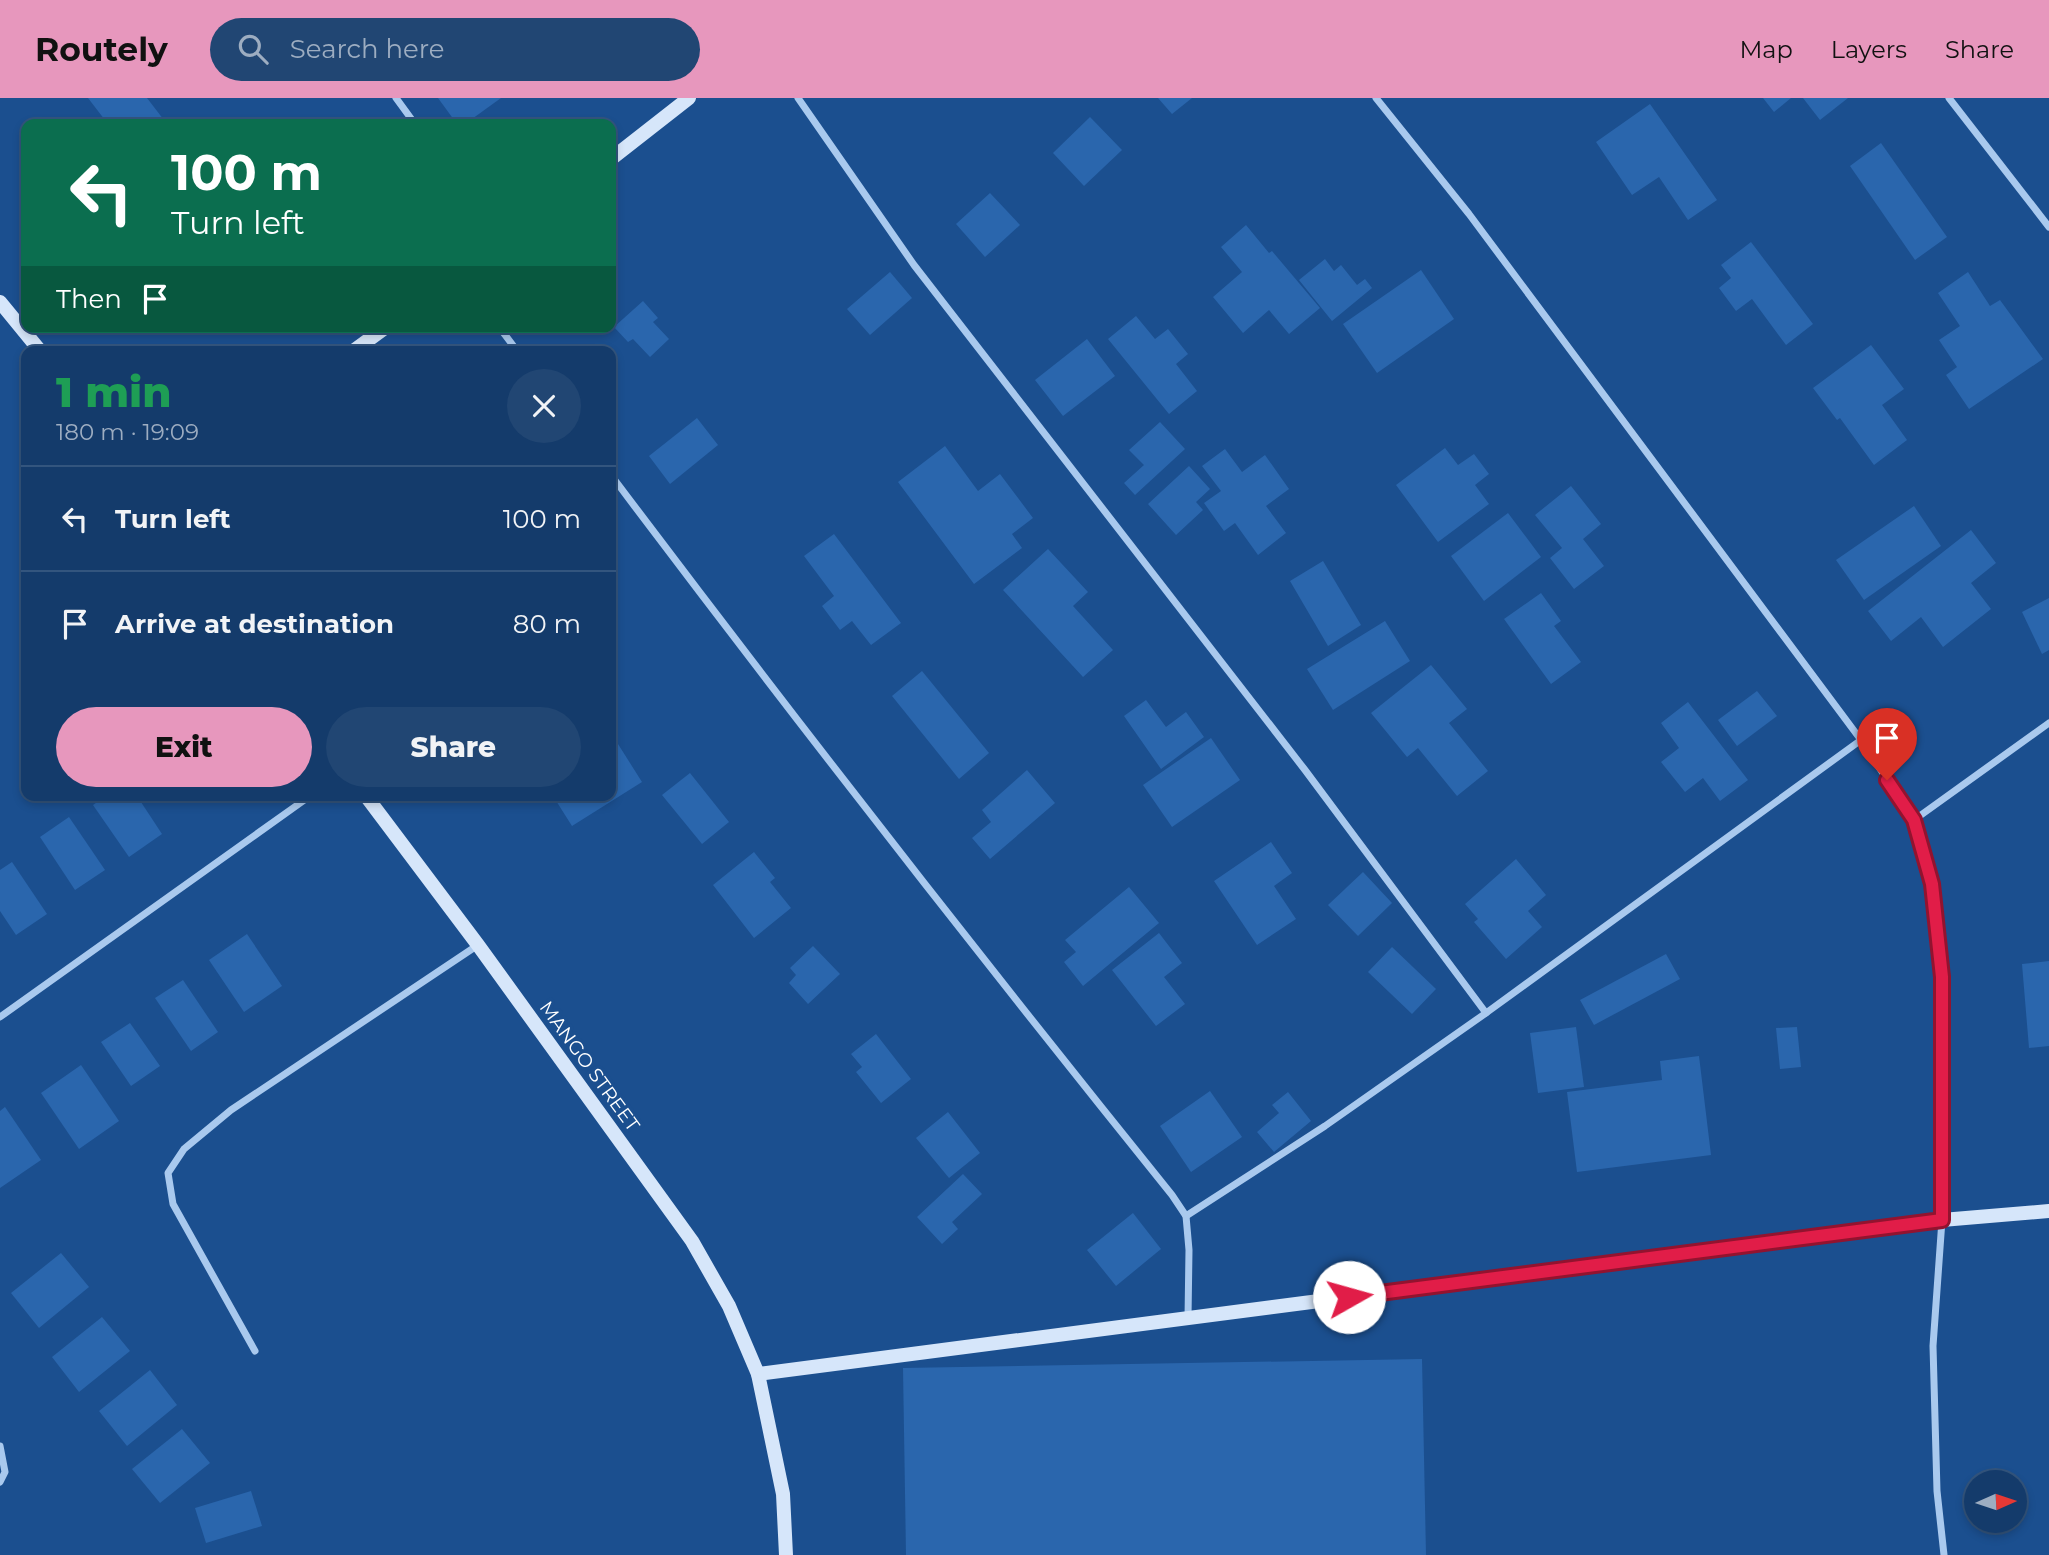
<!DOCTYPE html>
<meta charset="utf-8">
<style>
:root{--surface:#143b6b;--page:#214673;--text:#f1f3f6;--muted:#9dadc1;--line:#33557e;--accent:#e797bd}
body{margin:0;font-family:Montserrat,sans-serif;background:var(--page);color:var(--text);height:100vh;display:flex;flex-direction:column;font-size:26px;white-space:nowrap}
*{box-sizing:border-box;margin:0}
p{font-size:23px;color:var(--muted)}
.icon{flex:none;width:38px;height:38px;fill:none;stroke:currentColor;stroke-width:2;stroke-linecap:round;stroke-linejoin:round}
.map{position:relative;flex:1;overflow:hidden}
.sheet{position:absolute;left:21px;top:248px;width:595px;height:455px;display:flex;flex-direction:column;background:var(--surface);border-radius:14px;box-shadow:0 4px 10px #0003,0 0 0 2px var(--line)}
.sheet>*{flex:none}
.guide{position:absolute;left:21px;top:21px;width:595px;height:214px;border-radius:14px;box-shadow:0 4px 10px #0003,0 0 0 2px var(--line);background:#0b6e4f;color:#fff;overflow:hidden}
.needle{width:46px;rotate:87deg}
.fabs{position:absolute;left:1964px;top:1372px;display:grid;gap:14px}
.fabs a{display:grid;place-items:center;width:63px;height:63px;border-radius:50%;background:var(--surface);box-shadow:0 4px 10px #0003,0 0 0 2px var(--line);font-size:35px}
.pin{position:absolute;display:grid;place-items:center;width:60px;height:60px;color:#fff;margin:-72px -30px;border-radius:50% 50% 50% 0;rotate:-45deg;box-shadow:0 0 7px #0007}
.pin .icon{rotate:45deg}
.me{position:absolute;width:77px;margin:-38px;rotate:83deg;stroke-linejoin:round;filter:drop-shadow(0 0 5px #0008)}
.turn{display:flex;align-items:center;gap:24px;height:147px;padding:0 35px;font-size:32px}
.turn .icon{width:91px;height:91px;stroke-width:2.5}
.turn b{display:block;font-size:49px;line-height:60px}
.then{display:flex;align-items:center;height:66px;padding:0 35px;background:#0003;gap:14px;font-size:26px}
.round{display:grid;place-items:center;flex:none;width:74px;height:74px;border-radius:37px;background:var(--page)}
.overview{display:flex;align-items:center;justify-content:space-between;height:119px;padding:0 35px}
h1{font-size:42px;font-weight:800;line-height:52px;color:#1e9e55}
.action{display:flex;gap:14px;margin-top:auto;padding:14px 35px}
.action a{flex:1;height:80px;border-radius:42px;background:var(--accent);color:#111;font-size:28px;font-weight:800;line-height:80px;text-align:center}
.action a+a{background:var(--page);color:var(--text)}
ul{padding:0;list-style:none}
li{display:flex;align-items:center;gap:21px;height:105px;padding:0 35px;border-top:2px solid var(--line)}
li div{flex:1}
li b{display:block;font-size:26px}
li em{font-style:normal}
header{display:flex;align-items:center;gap:42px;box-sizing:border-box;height:98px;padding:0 35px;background:var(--accent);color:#111}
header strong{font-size:33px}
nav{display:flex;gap:38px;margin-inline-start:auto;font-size:24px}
.search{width:490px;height:63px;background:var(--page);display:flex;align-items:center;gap:18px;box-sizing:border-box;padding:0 24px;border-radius:38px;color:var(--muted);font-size:26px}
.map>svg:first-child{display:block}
.building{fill:#2a66ad}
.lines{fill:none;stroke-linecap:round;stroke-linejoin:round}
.street{stroke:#a9c9ee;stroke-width:7}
.secondary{stroke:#d6e6fa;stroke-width:14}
.route-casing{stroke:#92132f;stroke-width:18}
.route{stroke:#e11d48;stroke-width:12}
.labels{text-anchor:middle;stroke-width:7;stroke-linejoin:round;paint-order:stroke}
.street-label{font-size:19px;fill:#fff;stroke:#1b4f8f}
</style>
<header>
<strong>Routely</strong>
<div class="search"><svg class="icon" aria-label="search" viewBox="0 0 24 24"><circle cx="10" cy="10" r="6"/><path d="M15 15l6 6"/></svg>Search here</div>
<nav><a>Map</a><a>Layers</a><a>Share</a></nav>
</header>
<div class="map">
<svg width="2049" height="1457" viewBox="0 0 2049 1457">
<rect width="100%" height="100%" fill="#1b4f8f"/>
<g class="building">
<polygon points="88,0 147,0 167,26 108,26"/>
<polygon points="438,0 501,0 465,26 457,26"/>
<polygon points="1158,0 1192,0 1172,16"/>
<polygon points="1763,0 1791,0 1774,14"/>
<polygon points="1803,0 1848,0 1820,22"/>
<polygon points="1650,6 1717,102 1688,122 1659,79 1632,97 1596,44"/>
<polygon points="1090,19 1122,52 1084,88 1053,55"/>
<polygon points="1881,45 1947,139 1915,162 1850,68"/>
<polygon points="990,95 1020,127 985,159 956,126"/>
<polygon points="1246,127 1269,155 1272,153 1320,210 1289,236 1269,212 1243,235 1213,199 1242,174 1221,149"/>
<polygon points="1751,144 1813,226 1786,247 1752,201 1736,213 1719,190 1731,180 1721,167"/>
<polygon points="1325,161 1334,173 1341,167 1357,187 1365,181 1372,190 1332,223 1299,182"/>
<polygon points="1421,172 1454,221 1377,275 1343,226"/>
<polygon points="890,174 912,200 870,237 847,211"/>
<polygon points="1968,174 1990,208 2000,202 2043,261 1969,311 1946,277 1957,269 1939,242 1960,228 1938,195"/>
<polygon points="643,203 658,220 653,224 669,241 650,259 633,241 628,244 614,229"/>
<polygon points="1136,218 1155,241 1168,231 1188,256 1176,266 1197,293 1169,316 1108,241"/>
<polygon points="1087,241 1115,278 1063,318 1035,282"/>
<polygon points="1871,247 1904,291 1882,307 1907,342 1874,367 1840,320 1837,322 1813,290"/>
<polygon points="697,320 718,347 670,386 649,358"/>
<polygon points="1160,324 1185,351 1135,397 1124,385 1144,367 1129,352"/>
<polygon points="945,348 978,393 1000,376 1033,420 1012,436 1022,450 974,486 898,384"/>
<polygon points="1445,350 1458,367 1474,356 1489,376 1475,387 1489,406 1438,444 1396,387"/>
<polygon points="1225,351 1242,374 1265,357 1289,391 1266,408 1286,435 1258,457 1235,425 1224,433 1204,405 1221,393 1202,368"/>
<polygon points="1189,368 1210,391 1196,404 1203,412 1176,437 1148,406"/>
<polygon points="1571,388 1601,426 1583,441 1604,468 1574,491 1550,460 1562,450 1535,417"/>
<polygon points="1914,408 1941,448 1864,502 1836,462"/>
<polygon points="1508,415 1541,459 1484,503 1451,458"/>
<polygon points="1971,432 1996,465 1971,485 1991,511 1943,549 1921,519 1891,543 1868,513"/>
<polygon points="834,436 901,525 871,547 852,523 840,532 822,508 834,498 804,458"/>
<polygon points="1048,451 1088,494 1073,508 1113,552 1083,579 1003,492"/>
<polygon points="1323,463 1361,527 1328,548 1290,483"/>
<polygon points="1541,495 1561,523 1554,528 1581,564 1551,586 1504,521"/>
<polygon points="2049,500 2049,552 2042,556 2022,514"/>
<polygon points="1385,523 1410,563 1333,612 1307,571"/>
<polygon points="1431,567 1467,611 1449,625 1488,673 1457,698 1418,650 1407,659 1371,615"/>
<polygon points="922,573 989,655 959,681 892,598"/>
<polygon points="1757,593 1777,618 1737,648 1718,622"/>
<polygon points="1146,602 1166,629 1186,614 1204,639 1161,671 1124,618"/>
<polygon points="1688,604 1748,682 1720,703 1703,680 1685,694 1661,664 1679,650 1661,625"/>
<polygon points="1211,640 1240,682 1172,729 1143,687"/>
<polygon points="618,646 642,684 572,728 553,698 611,698 611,651"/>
<polygon points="1027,672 1055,705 990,761 972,740 991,724 982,712"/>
<polygon points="690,675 729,724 702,746 662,697"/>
<polygon points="106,698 137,698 162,736 129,759 93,707"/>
<polygon points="69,719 105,772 75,792 40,739"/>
<polygon points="1271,744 1292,775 1274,788 1296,821 1257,847 1214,783"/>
<polygon points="754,754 775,780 770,784 791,810 754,840 713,787"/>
<polygon points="1516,761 1546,797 1528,813 1542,829 1506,861 1474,824 1478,821 1465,806"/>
<polygon points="12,764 47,816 16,837 0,813 0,772"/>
<polygon points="1363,774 1392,805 1358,838 1328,807"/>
<polygon points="1129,789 1159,825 1083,888 1064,864 1076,854 1065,842"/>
<polygon points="1159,835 1182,865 1164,879 1185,906 1156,928 1112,872"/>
<polygon points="247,836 282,888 244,914 209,862"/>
<polygon points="813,848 840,876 808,906 789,885 796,877 790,870"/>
<polygon points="1392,849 1436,891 1412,916 1368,874"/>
<polygon points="1666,856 1680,881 1594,927 1580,902"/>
<polygon points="2049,863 2049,948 2029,950 2022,866"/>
<polygon points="183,882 218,934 191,953 155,900"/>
<polygon points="130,925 160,968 131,988 101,944"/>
<polygon points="1576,929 1584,989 1538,995 1530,935"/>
<polygon points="1797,929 1801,969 1780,971 1776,930"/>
<polygon points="876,936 911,981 881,1005 856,974 862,969 851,956"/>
<polygon points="1699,958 1711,1057 1577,1074 1567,994 1662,982 1660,963"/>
<polygon points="81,967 119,1023 79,1051 41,995"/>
<polygon points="1210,993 1242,1039 1191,1074 1160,1028"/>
<polygon points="1288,994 1311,1023 1274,1054 1257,1034 1279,1015 1272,1007"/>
<polygon points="5,1009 41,1062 0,1090 0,1013"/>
<polygon points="948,1014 980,1055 949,1080 916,1040"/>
<polygon points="963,1076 982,1096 952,1124 958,1131 942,1146 917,1119"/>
<polygon points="1133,1115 1161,1151 1116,1188 1087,1152"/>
<polygon points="61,1155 89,1189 39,1230 11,1195"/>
<polygon points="102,1219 130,1253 79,1294 52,1259"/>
<polygon points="1422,1261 1426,1457 906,1457 903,1270"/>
<polygon points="150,1272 177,1307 127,1348 99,1313"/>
<polygon points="182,1331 210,1365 160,1405 132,1371"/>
<polygon points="251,1393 262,1428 206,1445 195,1410"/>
</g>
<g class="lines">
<g class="street">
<polyline points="396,0 415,26"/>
<polyline points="798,0 914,167 1305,672 1486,915"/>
<polyline points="1376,0 1469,116 1861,642 1914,722 1932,786 1942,879 1942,1122 1933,1248 1937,1393 1944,1457"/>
<polyline points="1949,0 2049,129"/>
<polyline points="499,229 518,254"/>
<path d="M611,377C794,620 981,860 1172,1097L1186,1118L1189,1152L1188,1220"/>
<polyline points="1914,722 2049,625"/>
<polyline points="0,919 310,698"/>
<polyline points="1186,1118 1325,1028 1486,915 1861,642"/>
<polyline points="255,1253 173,1106 168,1075 184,1051 231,1012 478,847"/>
<polyline points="0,1348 5,1374 0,1384"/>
</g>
<g class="secondary">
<polyline points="611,61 689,0"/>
<polyline points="0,204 41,254"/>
<polyline points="352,254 386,229"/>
<polyline points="366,698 478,847 692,1143 729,1208 758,1276 783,1396 786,1457"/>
<polyline points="758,1276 1942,1122 2049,1113"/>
</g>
</g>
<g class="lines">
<g class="route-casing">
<polyline id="route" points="1349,1199 1942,1122 1942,879 1932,786 1914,722 1887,682"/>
</g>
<use href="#route" class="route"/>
</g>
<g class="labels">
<g class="street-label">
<text transform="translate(590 968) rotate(54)" y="7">MANGO STREET</text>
</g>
</g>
</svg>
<div class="fabs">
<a><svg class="needle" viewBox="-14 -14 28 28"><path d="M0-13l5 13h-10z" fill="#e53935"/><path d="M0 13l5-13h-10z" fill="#9dadc1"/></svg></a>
</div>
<div class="pin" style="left:1887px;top:682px;background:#d93025"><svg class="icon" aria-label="arrive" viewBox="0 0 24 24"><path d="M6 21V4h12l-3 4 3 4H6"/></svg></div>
<svg class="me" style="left:1349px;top:1199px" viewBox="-20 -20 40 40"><circle r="19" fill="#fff"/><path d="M0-13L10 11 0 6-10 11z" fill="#e11d48"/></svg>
<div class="guide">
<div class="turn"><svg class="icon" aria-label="left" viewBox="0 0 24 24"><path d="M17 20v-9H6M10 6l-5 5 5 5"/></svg><div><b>100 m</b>Turn left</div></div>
<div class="then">Then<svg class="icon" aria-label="arrive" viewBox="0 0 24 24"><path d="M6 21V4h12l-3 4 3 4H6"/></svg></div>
</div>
<section class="sheet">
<div class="overview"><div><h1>1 min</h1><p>180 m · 19:09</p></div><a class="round"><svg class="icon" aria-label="close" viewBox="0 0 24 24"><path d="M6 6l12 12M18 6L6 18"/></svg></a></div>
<ul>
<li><svg class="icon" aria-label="left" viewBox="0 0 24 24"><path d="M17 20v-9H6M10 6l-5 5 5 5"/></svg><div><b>Turn left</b></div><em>100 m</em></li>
<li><svg class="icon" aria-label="arrive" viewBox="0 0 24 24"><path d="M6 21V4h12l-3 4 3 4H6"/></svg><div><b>Arrive at destination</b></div><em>80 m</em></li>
</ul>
<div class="action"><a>Exit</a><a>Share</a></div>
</section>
</div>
